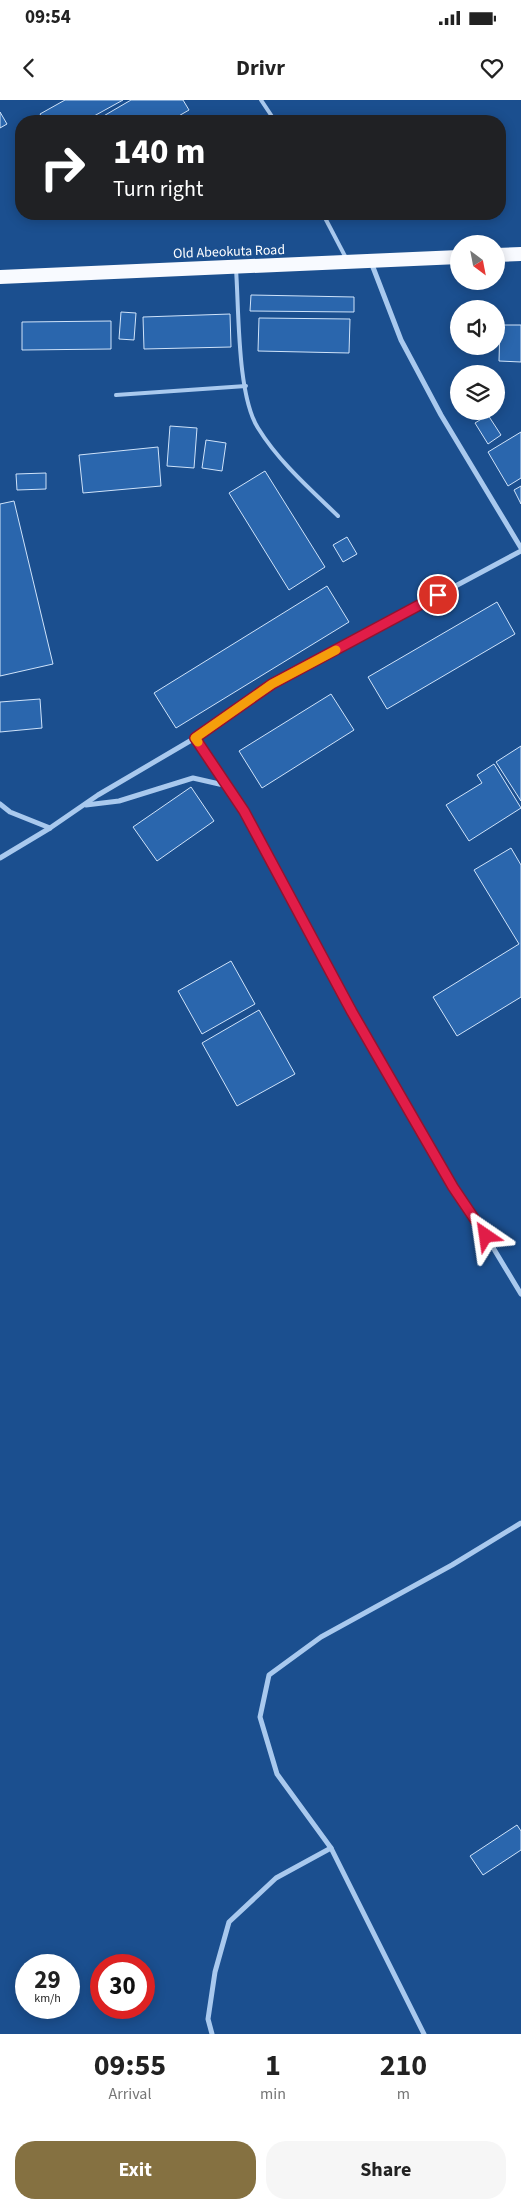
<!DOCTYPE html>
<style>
:root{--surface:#fff;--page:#f6f6f6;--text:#222;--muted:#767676;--accent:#857141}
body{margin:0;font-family:"Source Sans 3",sans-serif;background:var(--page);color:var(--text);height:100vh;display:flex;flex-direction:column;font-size:19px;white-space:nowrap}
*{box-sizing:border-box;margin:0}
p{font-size:16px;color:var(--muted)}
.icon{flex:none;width:28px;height:28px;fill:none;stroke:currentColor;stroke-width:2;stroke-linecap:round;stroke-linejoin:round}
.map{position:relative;height:1934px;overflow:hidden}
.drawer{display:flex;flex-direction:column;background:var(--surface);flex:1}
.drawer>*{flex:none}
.guide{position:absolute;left:15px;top:15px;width:491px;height:105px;border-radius:20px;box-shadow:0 2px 12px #0003;background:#202124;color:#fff;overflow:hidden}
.needle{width:32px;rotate:148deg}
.fabs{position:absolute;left:450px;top:135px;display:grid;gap:10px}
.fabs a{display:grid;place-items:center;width:55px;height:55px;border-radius:50%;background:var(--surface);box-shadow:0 2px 12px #0003;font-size:25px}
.speed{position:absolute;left:15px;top:1854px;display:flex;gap:10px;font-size:25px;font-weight:700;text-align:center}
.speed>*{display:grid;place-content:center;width:65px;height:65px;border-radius:50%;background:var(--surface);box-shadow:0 2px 12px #0003;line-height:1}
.speed small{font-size:12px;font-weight:400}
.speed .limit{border:8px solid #d22;background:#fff;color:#111}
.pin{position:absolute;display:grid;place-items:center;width:42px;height:42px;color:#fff;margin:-21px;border:2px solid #fff;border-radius:50%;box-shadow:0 1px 5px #0007}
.me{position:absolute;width:55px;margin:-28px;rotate:328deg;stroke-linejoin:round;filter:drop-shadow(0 0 4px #0008)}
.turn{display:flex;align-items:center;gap:18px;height:105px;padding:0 15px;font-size:22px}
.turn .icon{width:65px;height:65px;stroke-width:2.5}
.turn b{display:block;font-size:35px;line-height:42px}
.eta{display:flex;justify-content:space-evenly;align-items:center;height:85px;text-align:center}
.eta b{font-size:30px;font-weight:700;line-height:35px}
.action{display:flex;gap:10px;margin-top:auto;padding:10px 15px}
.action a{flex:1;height:58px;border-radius:20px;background:var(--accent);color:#fff;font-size:20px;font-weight:700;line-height:58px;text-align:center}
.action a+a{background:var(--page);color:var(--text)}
.status{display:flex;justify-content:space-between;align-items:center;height:35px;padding:0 25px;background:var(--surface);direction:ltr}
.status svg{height:14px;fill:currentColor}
header{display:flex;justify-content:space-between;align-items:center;height:65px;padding:0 15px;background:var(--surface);font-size:22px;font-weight:700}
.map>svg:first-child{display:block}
.building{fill:#2a66ad;stroke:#cfe3fa}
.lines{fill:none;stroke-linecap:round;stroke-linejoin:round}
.service{stroke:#a9c9ee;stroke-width:4}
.minor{stroke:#a9c9ee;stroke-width:5}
.trunk{stroke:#f8faff;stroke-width:14}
.route-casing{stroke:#92132f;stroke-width:12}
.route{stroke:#e11d48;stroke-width:9}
.slow{stroke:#f59e0b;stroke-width:9}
.labels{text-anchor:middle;stroke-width:5;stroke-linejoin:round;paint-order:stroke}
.street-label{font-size:14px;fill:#fff;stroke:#1b4f8f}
</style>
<div class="status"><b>09:54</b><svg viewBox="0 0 49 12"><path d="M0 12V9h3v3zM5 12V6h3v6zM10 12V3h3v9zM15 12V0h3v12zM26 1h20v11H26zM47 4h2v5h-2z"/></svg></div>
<header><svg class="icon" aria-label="back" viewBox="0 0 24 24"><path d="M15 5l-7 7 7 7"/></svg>Drivr<svg class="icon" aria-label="heart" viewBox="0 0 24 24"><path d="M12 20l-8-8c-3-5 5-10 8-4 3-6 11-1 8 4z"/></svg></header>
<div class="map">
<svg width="521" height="1934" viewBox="0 0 521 1934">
<rect width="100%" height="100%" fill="#1b4f8f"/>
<g class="building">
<polygon points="65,0 123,0 85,21 44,21 40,14"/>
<polygon points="131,0 183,0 189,10 170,21 95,21"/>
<polygon points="0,12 7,24 0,28"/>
<polygon points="251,195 354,197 354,212 250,211"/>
<polygon points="121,212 136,213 134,240 119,239"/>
<polygon points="230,214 231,247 144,249 143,217"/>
<polygon points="259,218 350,219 349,253 258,251"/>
<polygon points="111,221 111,249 22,250 22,222"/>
<polygon points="500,225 521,225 521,262 499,261"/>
<polygon points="488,315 501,335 488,344 475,323"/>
<polygon points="170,326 197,328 194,368 167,366"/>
<polygon points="521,332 521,378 508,386 488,352"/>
<polygon points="206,340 226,343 222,371 202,368"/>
<polygon points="158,347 161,386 83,393 79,355"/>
<polygon points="265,371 325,467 289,490 229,393"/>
<polygon points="46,373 46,389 17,390 16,374"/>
<polygon points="521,386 521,404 514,390"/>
<polygon points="14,401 53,564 0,576 0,404"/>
<polygon points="347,437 357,454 343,462 333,445"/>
<polygon points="327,486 349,522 176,628 154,593"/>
<polygon points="497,502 515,534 387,609 368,577"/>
<polygon points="331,594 354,630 262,688 239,651"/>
<polygon points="40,599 42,628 0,632 0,602"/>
<polygon points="521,646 521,701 496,662"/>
<polygon points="494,664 521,708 469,741 446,705 482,683 477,675"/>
<polygon points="191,687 214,721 157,761 133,727"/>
<polygon points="511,748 521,765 521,897 457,936 433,897 519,844 474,770"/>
<polygon points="231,861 255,904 202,934 178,891"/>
<polygon points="259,910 295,974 237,1006 202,943"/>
<polygon points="517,1725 521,1731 521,1750 483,1775 470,1756"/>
</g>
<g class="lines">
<g class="service">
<polyline points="261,0 275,21"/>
<polyline points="323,114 346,158"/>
<path d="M236,169C239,209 237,295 258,328C279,362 310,389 338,416"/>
<polyline points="116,295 246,286"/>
</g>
<g class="minor">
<polyline points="371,162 401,240 441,315 521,448"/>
<polyline points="195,638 244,711 352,912 453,1087 477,1121 521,1194"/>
<polyline points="0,704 10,712 50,728"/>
<polyline points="86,705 119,701 193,678 228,686"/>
<polyline points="0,758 50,728 98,695 195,638 272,584 521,451"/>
<polyline points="212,1934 208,1919 215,1872 229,1822 276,1778 331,1748"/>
<polyline points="424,1934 331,1748 277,1674 260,1617 269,1575 321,1537 452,1465 521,1423"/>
</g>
<g class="trunk">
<polyline points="496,155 521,154"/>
<polyline points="0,177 459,157"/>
</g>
</g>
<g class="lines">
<g class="route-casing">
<polyline id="route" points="438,495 272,584 195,638 244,711 352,912 453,1087 486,1136"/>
</g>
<use href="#route" class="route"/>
<polyline class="slow" points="198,642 195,638 272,584 336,550"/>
</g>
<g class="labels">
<g class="street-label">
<text transform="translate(229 151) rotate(-2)" y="5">Old Abeokuta Road</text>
</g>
</g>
</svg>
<div class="fabs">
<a><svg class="needle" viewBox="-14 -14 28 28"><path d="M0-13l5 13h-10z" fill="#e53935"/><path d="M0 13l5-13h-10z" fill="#767676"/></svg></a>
<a><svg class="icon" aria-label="sound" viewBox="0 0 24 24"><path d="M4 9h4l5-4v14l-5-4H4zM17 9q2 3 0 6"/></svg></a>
<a><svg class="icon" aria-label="layers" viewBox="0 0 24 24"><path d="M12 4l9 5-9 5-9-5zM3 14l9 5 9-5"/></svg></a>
</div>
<div class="speed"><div>29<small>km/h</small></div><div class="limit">30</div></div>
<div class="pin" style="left:438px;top:495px;background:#d93025"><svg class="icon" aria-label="arrive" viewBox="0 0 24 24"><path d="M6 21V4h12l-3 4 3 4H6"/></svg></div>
<svg class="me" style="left:486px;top:1136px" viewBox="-20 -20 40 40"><path d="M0-17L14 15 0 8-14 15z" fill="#e11d48" stroke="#fff" stroke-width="4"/></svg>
<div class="guide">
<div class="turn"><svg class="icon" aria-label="right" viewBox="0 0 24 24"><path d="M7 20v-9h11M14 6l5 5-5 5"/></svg><div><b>140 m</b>Turn right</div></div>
</div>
</div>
<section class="drawer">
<div class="eta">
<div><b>09:55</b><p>Arrival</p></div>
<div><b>1</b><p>min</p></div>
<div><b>210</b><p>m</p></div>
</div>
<div class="action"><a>Exit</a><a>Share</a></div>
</section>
